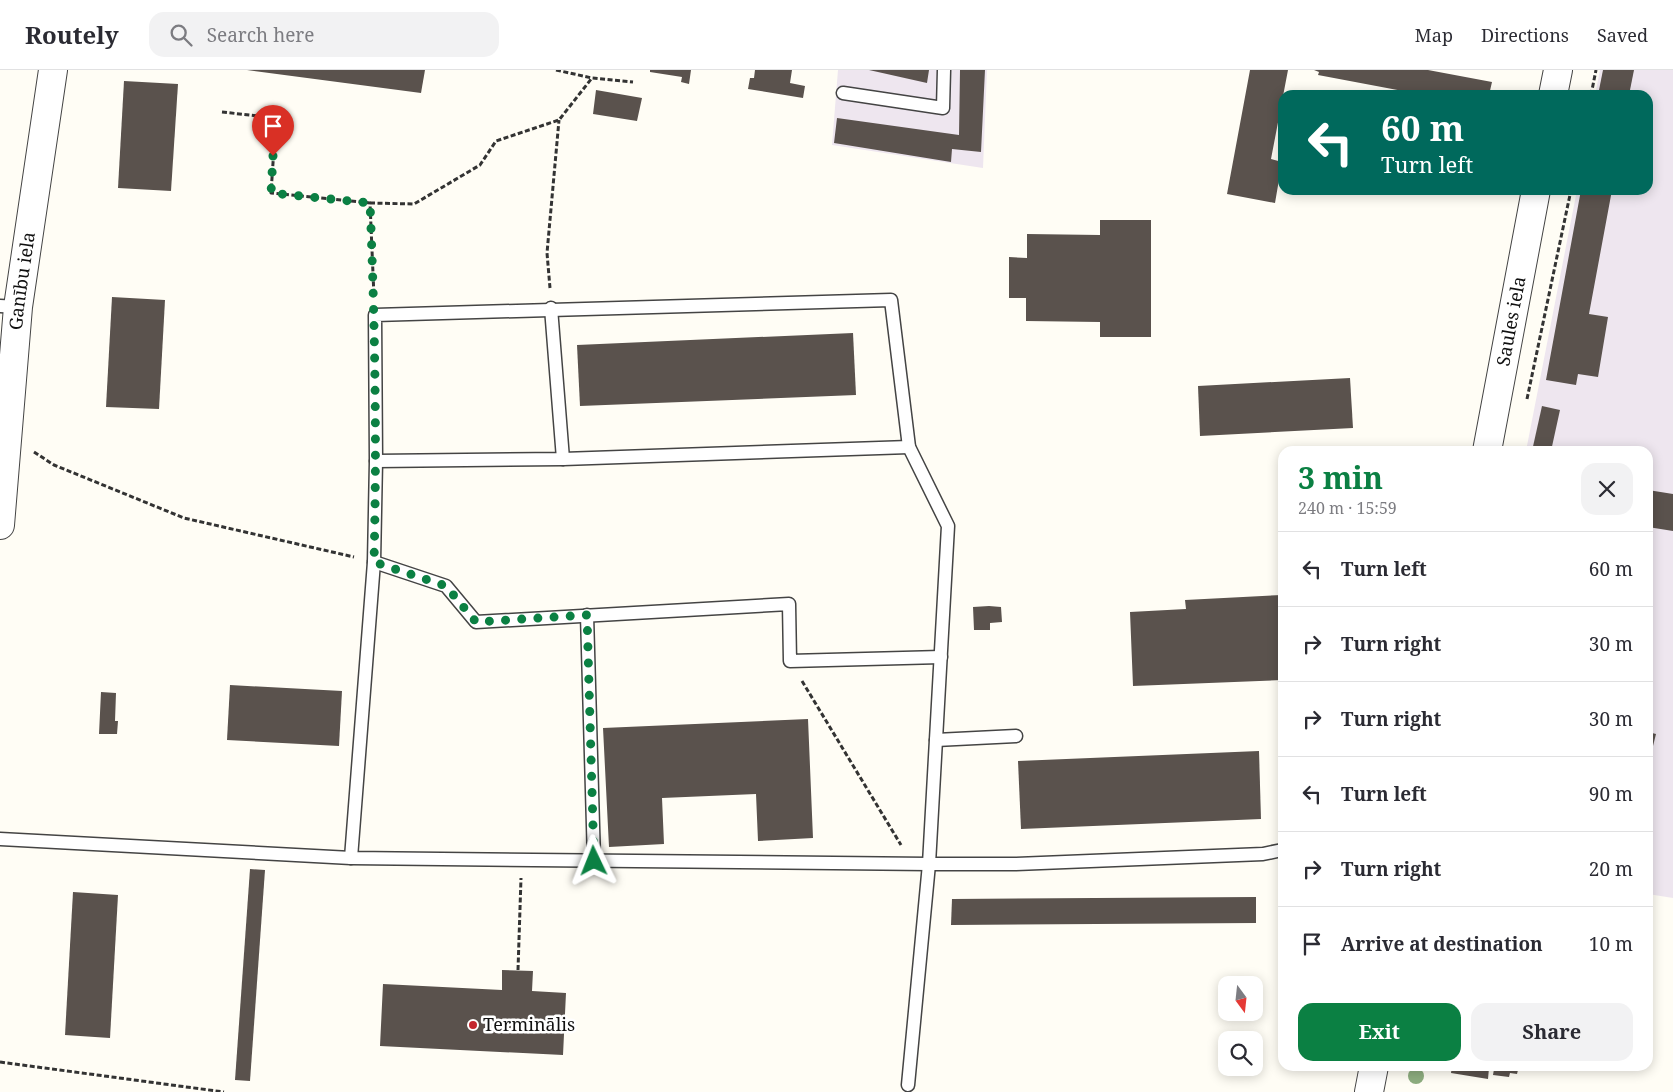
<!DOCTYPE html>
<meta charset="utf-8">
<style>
:root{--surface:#fff;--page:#f2f2f3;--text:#2b2b33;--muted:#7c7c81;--line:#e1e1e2;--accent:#0b8043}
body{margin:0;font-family:"Noto Serif",serif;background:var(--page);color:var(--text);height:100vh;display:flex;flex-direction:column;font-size:19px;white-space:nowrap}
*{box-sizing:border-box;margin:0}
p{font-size:16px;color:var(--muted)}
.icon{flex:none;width:28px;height:28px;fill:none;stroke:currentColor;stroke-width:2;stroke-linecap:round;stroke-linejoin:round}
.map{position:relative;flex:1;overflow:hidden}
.panel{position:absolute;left:1278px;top:376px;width:375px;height:625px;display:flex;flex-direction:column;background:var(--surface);border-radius:15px;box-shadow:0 2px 12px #0003}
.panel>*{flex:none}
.guide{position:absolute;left:1278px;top:20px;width:375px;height:105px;border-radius:15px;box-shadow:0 2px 12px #0003;background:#00695c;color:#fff;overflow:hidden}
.needle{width:32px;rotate:165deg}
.tools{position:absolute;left:1218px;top:906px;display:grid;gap:10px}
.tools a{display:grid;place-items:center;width:45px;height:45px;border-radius:10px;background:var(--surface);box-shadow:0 2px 12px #0003;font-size:25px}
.pin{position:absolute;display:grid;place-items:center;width:42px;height:42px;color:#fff;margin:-51px -21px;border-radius:50% 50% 50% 0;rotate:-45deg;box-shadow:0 0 5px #0007}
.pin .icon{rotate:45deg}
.me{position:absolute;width:55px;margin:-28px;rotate:358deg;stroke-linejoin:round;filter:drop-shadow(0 0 4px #0008)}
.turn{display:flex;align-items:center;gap:18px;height:105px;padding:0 20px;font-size:22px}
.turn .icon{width:65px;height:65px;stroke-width:2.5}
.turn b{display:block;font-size:35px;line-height:42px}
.round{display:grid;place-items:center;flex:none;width:52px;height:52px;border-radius:15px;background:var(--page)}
.overview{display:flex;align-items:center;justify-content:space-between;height:85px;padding:0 20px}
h1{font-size:30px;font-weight:700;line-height:38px;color:var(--accent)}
.primary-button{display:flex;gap:10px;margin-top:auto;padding:10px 20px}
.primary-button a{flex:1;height:58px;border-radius:15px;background:var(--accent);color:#fff;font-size:20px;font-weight:700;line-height:58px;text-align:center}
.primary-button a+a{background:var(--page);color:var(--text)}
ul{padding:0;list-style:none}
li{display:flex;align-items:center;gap:15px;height:75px;padding:0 20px;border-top:1px solid var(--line)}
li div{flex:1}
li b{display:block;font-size:19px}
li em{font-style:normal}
header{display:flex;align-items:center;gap:30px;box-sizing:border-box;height:70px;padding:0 25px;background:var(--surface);border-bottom:1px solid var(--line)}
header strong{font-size:24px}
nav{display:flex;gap:28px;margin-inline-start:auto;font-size:18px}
.search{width:350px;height:45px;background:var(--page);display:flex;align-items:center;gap:12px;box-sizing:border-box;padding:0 18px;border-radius:15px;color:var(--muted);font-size:19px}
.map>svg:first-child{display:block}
.industrial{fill:#eee6ef}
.building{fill:#5a524d}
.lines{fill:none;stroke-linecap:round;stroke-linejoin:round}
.service-casing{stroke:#444;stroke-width:15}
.tertiary-casing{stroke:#444;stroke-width:30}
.path{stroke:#333;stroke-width:3;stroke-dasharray:5 2.5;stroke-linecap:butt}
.service{stroke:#fff;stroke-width:12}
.tertiary{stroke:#fff;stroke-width:28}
.tree{fill:#8dad7f}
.route{stroke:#0b8043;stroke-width:9;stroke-dasharray:0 16.2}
.poi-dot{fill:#c4262e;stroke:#fff;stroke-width:2}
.labels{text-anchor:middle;stroke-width:5;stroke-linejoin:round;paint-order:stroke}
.street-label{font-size:18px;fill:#111;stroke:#fff}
.poi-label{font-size:18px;fill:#111;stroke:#fff;text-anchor:start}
</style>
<header>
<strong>Routely</strong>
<div class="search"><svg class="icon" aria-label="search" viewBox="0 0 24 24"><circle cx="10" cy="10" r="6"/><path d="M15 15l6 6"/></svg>Search here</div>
<nav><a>Map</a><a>Directions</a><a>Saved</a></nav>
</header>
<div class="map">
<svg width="1673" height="1022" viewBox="0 0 1673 1022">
<rect width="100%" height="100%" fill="#fffdf5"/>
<g class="industrial">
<polygon points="838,0 987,0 983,98 832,75"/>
<polygon points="1600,0 1673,0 1673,828 1648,824 1648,381 1526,381 1577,120 1648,120 1648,25 1595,25"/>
</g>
<g class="building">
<polygon points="247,0 425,0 421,23"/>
<polygon points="650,0 691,0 689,14 681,12 682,7 650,2"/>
<polygon points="755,0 792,0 790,13 805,16 803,28 748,19 750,8 754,8"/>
<polygon points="869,0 929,0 927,13"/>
<polygon points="960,0 985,0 981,82 952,79 951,92 834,73 837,48 959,65"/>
<polygon points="1250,0 1288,0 1271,89 1282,92 1275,133 1227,124"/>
<polygon points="1314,0 1428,0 1492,12 1489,25 1424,25 1318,5 1319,2"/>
<polygon points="1603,0 1634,0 1629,25 1598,25"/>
<polygon points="124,11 178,14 171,121 118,118"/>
<polygon points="596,20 642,28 637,51 593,44"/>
<polygon points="1581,120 1612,120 1589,244 1608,247 1598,307 1578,304 1576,315 1546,310"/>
<polygon points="1100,150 1151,150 1151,267 1100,267 1100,252 1026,251 1026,228 1009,228 1009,187 1027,188 1027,164 1100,165"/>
<polygon points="112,227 165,230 159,339 106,337"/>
<polygon points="853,263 856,325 580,336 577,275"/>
<polygon points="1350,308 1353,358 1200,366 1198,316"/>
<polygon points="1542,336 1560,340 1551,381 1532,381"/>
<polygon points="1648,420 1673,424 1673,461 1648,457"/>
<polygon points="1282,525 1282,610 1133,616 1130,542 1186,539 1185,530"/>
<polygon points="989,536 1001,537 1002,552 990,553 990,560 974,560 973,537"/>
<polygon points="230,615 342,621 339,676 227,670"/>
<polygon points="101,622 116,623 115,651 118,651 117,664 99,664"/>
<polygon points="808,649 813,768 758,771 756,724 662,728 664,774 609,777 603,658"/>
<polygon points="1648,662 1656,664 1649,692 1648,692"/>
<polygon points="1259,681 1261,749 1021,759 1018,691"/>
<polygon points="250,799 265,800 250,1011 235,1010"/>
<polygon points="73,822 118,825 110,968 65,965"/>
<polygon points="1256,827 1256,853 951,855 952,829"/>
<polygon points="502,900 533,901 532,921 566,923 563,985 380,976 383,914 502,920"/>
<polygon points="1452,996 1519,996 1517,1004 1510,1003 1509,1007 1493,1005 1494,999 1489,998 1488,1009 1451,1003"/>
</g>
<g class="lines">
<g class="service-casing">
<g id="service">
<polyline points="843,23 943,38 944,0"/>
<polyline points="0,236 18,237"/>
<polyline points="551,238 563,389"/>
<polyline points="376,391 563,389 909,377"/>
<polyline points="374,492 446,516 476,552 789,534 790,591 941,587"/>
<polyline points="587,545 594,791"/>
<polyline points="936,670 1016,666"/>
<polyline points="0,769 351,788 929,794 1016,794 1263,784 1282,780"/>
<polyline points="351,788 374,492 376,391 375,245 891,230 909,377 948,456 929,794 908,1015"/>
</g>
</g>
<g class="tertiary-casing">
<g id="tertiary">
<polyline points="1553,25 1558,0"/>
<path id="s1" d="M1487,381L1536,120"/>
<path id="s2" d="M0,455L18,237L53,0"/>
<polyline points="1369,1022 1374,996"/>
</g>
</g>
<g class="path">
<polyline points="556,0 592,8 633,12"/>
<polyline points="1591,25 1596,0"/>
<polyline points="222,42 276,48 271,123 370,133 374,227"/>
<polyline points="370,133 414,134 480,95 496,71 559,50 592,8"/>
<polyline points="550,218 547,183 559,50"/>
<polyline points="1527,329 1571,120"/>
<polyline points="34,382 54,395 184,448 354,487"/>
<polyline points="802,611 901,775"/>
<polyline points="518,900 521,808"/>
<polyline points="0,992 224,1022"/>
</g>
<use href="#service" class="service"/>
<use href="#tertiary" class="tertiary"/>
</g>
<circle class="tree" cx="1416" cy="1006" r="8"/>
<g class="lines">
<path class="route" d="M273,86L271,123L370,133C375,253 377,372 374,492L446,516L476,552L587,545L594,791"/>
</g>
<circle class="poi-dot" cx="473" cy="955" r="5"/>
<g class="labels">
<g class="street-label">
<text dy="6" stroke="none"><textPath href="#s2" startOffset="245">Ganību iela</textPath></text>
<text dy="6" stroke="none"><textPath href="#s1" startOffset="132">Saules iela</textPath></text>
</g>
<g class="poi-label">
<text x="483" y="961">Terminālis</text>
</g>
</g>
</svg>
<div class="tools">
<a><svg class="needle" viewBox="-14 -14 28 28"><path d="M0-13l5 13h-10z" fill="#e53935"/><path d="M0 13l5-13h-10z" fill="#7c7c81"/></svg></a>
<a><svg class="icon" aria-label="search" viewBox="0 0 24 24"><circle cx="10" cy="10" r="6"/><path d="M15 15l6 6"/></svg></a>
</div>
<div class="pin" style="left:273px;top:86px;background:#d93025"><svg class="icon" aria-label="arrive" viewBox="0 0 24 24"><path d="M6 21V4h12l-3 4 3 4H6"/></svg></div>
<svg class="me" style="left:594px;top:791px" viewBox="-20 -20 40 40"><path d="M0-17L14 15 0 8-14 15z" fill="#0b8043" stroke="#fff" stroke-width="4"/></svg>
<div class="guide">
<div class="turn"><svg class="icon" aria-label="left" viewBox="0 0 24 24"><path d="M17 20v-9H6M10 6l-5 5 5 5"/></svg><div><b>60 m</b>Turn left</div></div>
</div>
<section class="panel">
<div class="overview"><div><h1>3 min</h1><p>240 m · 15:59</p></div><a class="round"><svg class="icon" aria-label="close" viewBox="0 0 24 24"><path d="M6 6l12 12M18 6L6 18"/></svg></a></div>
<ul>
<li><svg class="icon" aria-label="left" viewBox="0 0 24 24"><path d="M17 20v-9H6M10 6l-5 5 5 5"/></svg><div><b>Turn left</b></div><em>60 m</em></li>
<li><svg class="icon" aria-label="right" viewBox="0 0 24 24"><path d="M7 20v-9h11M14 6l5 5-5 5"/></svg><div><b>Turn right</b></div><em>30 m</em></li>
<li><svg class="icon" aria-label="right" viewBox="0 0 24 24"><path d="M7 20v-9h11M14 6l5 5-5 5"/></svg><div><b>Turn right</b></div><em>30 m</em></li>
<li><svg class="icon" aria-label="left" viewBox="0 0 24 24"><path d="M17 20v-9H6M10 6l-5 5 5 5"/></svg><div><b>Turn left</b></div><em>90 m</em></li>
<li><svg class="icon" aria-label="right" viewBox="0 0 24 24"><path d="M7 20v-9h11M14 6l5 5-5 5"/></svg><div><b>Turn right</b></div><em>20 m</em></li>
<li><svg class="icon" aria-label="arrive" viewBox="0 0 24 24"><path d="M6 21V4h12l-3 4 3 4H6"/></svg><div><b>Arrive at destination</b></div><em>10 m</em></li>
</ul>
<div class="primary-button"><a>Exit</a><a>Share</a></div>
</section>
</div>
